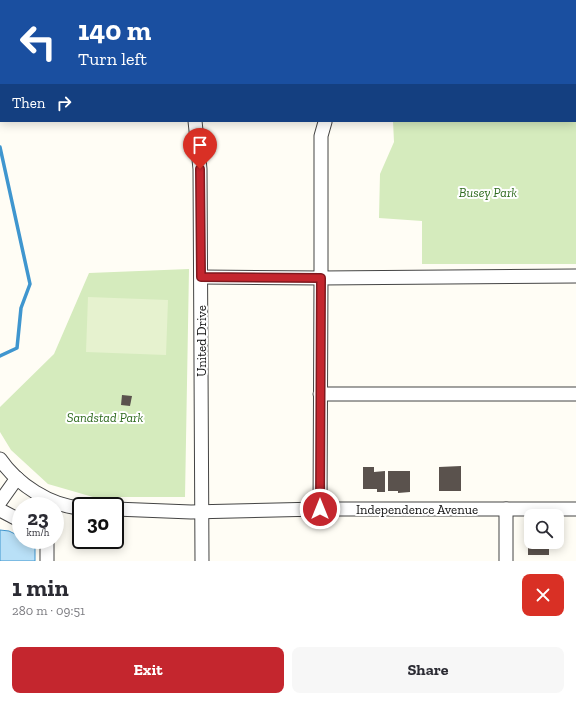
<!DOCTYPE html>
<meta charset="utf-8">
<style>
:root{--surface:#fff;--page:#f7f7f7;--text:#2b2b33;--muted:#7c7c81;--accent:#c4262e}
body{margin:0;font-family:"Zilla Slab",serif;background:var(--page);color:var(--text);height:100vh;display:flex;flex-direction:column;font-size:15px;white-space:nowrap}
*{box-sizing:border-box;margin:0}
p{font-size:13px;color:var(--muted)}
.icon{flex:none;width:22px;height:22px;fill:none;stroke:currentColor;stroke-width:2;stroke-linecap:round;stroke-linejoin:round}
.map{position:relative;height:561px;overflow:hidden}
.side{display:flex;flex-direction:column;background:var(--surface);flex:1}
.side>*{flex:none}
.guide{position:absolute;left:0px;top:0px;width:576px;height:122px;box-shadow:0 2px 10px #0003;background:#1a4fa0;color:#fff;overflow:hidden}
.tools{position:absolute;left:524px;top:509px;display:grid;gap:8px}
.tools a{display:grid;place-items:center;width:40px;height:40px;border-radius:8px;background:var(--surface);box-shadow:0 2px 10px #0003;font-size:20px}
.speed{position:absolute;left:12px;top:497px;display:flex;gap:8px;font-size:20px;font-weight:700;text-align:center}
.speed>*{display:grid;place-content:center;width:52px;height:52px;border-radius:50%;background:var(--surface);box-shadow:0 2px 10px #0003;line-height:1}
.speed small{font-size:10px;font-weight:400}
.speed .limit{border:2px solid #111;border-radius:6px;background:#fff;color:#111}
.pin{position:absolute;display:grid;place-items:center;width:34px;height:34px;color:#fff;margin:-41px -17px;border-radius:50% 50% 50% 0;rotate:-45deg;box-shadow:0 0 4px #0007}
.pin .icon{rotate:45deg}
.me{position:absolute;width:44px;margin:-22px;rotate:0deg;stroke-linejoin:round;filter:drop-shadow(0 0 3px #0008)}
.turn{display:flex;align-items:center;gap:14px;height:84px;padding:0 12px;font-size:18px}
.turn .icon{width:52px;height:52px;stroke-width:2.5}
.turn b{display:block;font-size:28px;line-height:34px}
.then{display:flex;align-items:center;height:38px;padding:0 12px;background:#0003;gap:8px;font-size:15px}
.round{display:grid;place-items:center;flex:none;width:42px;height:42px;border-radius:8px;background:var(--page)}
.summary{display:flex;align-items:center;justify-content:space-between;height:68px;padding:0 12px}
h1{font-size:24px;font-weight:700;line-height:30px}
.button{display:flex;gap:8px;margin-top:auto;padding:8px 12px}
.button a{flex:1;height:46px;border-radius:8px;background:var(--accent);color:#fff;font-size:16px;font-weight:700;line-height:46px;text-align:center}
.button a+a{background:var(--page);color:var(--text)}
.map>svg:first-child{display:block}
.green{fill:#d5ebbd}
.pitch{fill:#e6f2cf}
.water{fill:#b9e0f7;stroke:#3f96cf}
.lines{fill:none;stroke-linecap:round;stroke-linejoin:round}
.stream{stroke:#3f96cf;stroke-width:3.5}
.building{fill:#5a524d}
.minor-casing{stroke:#444;stroke-width:15}
.path{stroke:#333;stroke-width:2;stroke-dasharray:4 2;stroke-linecap:butt}
.minor{stroke:#fff;stroke-width:13}
.route-casing{stroke:#7f191e;stroke-width:10}
.route{stroke:#c4262e;stroke-width:7}
.labels{text-anchor:middle;stroke-width:4;stroke-linejoin:round;paint-order:stroke}
.park-label{font-size:13px;font-style:italic;fill:#2f6b1f;stroke:#fff}
.street-label{font-size:13px;fill:#111;stroke:#fff}
</style>
<div class="map">
<svg width="576" height="561" viewBox="0 0 576 561">
<rect width="100%" height="100%" fill="#fffdf5"/>
<g class="green">
<polygon points="417,0 576,0 576,264 422,264 422,221 379,218 380,174 394,142 393,121 575,121 575,1"/>
<polygon points="189,269 185,497 93,497 48,484 11,450 0,432 0,407 54,354 89,273"/>
</g>
<polygon class="pitch" points="88,297 168,300 166,355 86,352"/>
<polygon class="water" points="0,530 9,531 21,537 21,540 29,540 35,543 35,561 0,561"/>
<g class="lines">
<g class="stream">
<polyline points="120,1 121,0"/>
<polyline points="219,1 220,0"/>
<polyline points="343,1 344,0"/>
<polyline points="0,107 1,105"/>
<polyline points="0,147 30,284 21,308 17,348 0,356"/>
</g>
</g>
<g class="building">
<polygon points="122,395 132,396 130,406 121,405"/>
<polygon points="461,466 461,491 439,491 439,467"/>
<polygon points="363,467 374,467 374,472 385,471 385,492 377,492 377,489 363,489"/>
<polygon points="388,471 410,471 410,492 398,493 398,491 388,491"/>
<polygon points="528,536 531,536 531,542 549,542 549,555 528,555"/>
</g>
<g class="lines">
<g class="minor-casing">
<g id="minor">
<polyline points="195,121 200,169 202,561"/>
<polyline points="201,277 321,278 321,136 325,122"/>
<polyline points="320,394 576,394"/>
<path d="M0,459C17,484 50,506 81,508"/>
<polyline points="0,502 17,478"/>
<polyline points="115,509 191,512 320,509 576,509"/>
<polyline points="320,509 321,278 576,276"/>
<polyline points="506,509 506,561"/>
<polyline points="0,510 21,521"/>
<polyline points="47,540 47,561"/>
</g>
</g>
<g class="path">
<polyline points="270,0 272,1"/>
<polyline points="310,1 311,0"/>
</g>
<use href="#minor" class="minor"/>
</g>
<g class="lines">
<g class="route-casing">
<polyline id="route" points="200,169 201,277 321,278 320,509"/>
</g>
<use href="#route" class="route"/>
</g>
<g class="labels">
<g class="park-label">
<text x="488" y="197">Busey Park</text>
<text x="105" y="422">Sandstad Park</text>
</g>
<g class="street-label">
<text transform="translate(201 341) rotate(-90)" y="5">United Drive</text>
<text x="417" y="514">Independence Avenue</text>
</g>
</g>
</svg>
<div class="tools">
<a><svg class="icon" aria-label="search" viewBox="0 0 24 24"><circle cx="10" cy="10" r="6"/><path d="M15 15l6 6"/></svg></a>
</div>
<div class="speed"><div>23<small>km/h</small></div><div class="limit">30</div></div>
<div class="pin" style="left:200px;top:169px;background:#d93025"><svg class="icon" aria-label="arrive" viewBox="0 0 24 24"><path d="M6 21V4h12l-3 4 3 4H6"/></svg></div>
<svg class="me" style="left:320px;top:509px" viewBox="-20 -20 40 40"><circle r="17" fill="#c4262e" stroke="#fff" stroke-width="3"/><path d="M0-11L8 9 0 5-8 9z" fill="#fff"/></svg>
<div class="guide">
<div class="turn"><svg class="icon" aria-label="left" viewBox="0 0 24 24"><path d="M17 20v-9H6M10 6l-5 5 5 5"/></svg><div><b>140 m</b>Turn left</div></div>
<div class="then">Then<svg class="icon" aria-label="right" viewBox="0 0 24 24"><path d="M7 20v-9h11M14 6l5 5-5 5"/></svg></div>
</div>
</div>
<section class="side">
<div class="summary"><div><h1>1 min</h1><p>280 m · 09:51</p></div><a class="round" style="background:#d93025;color:#fff"><svg class="icon" aria-label="close" viewBox="0 0 24 24"><path d="M6 6l12 12M18 6L6 18"/></svg></a></div>
<div class="button"><a>Exit</a><a>Share</a></div>
</section>
